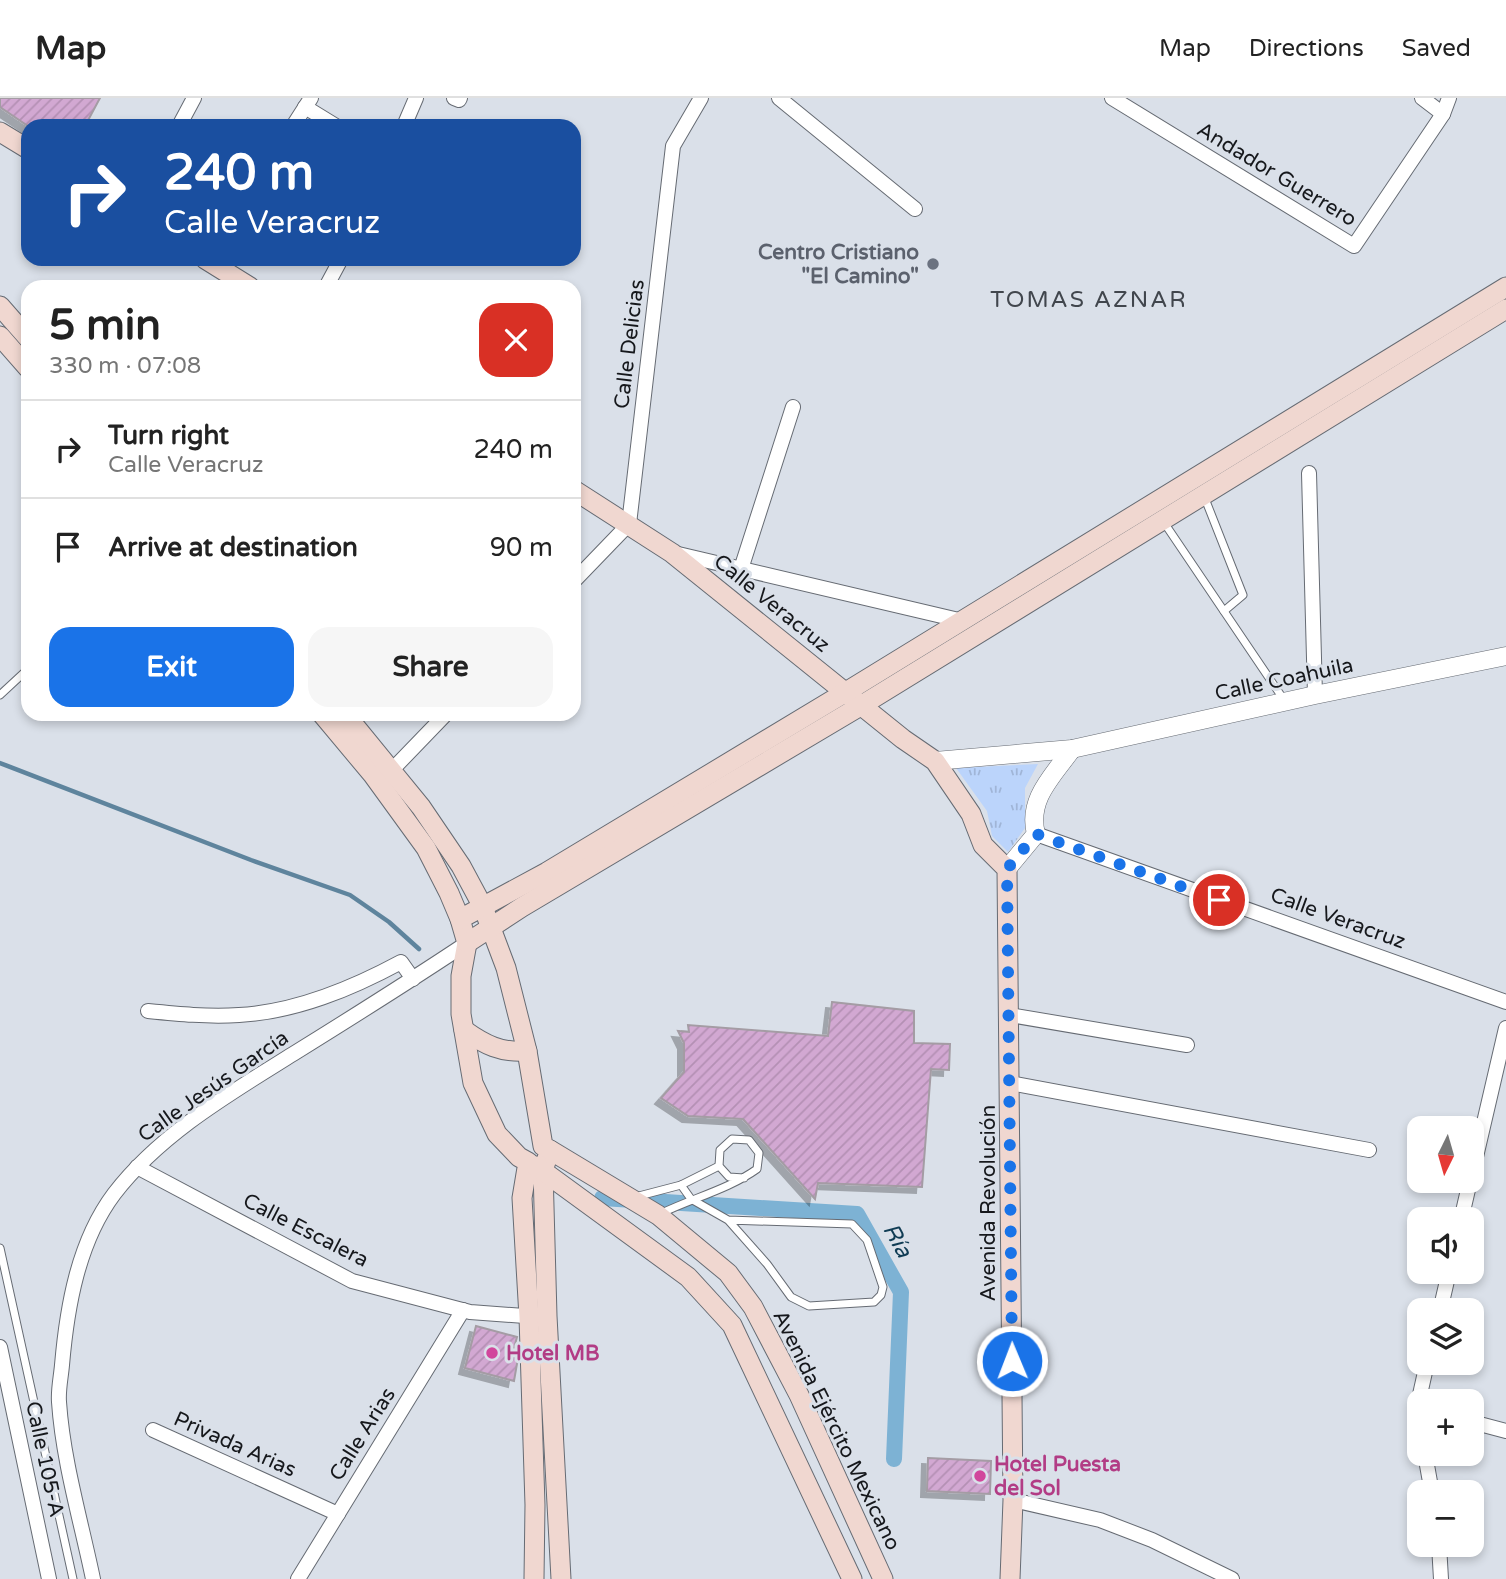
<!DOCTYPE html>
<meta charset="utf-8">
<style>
:root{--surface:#fff;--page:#f6f6f6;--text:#222;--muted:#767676;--line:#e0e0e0;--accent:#1a73e8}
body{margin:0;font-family:"Varela Round",sans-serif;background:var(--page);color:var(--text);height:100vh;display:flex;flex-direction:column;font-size:26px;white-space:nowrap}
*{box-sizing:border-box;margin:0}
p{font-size:23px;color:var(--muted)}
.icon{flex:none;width:38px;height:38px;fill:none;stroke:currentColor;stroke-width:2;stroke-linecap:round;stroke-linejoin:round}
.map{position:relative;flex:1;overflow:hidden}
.side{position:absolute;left:21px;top:182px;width:560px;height:441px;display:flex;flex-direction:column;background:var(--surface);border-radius:21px;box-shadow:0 4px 10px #0003}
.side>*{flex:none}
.top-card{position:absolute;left:21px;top:21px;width:560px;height:147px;border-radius:21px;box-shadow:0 4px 10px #0003;background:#1a4fa0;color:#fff;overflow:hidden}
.needle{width:46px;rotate:185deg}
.buttons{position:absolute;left:1407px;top:1018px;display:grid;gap:14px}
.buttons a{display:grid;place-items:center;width:77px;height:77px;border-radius:14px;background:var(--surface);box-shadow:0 4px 10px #0003;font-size:35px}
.pin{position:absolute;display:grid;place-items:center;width:60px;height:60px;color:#fff;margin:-30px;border:4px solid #fff;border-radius:50%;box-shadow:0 2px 7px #0007}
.me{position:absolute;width:77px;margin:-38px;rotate:359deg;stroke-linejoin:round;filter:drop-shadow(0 0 5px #0008)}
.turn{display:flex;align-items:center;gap:24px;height:147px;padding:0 28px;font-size:32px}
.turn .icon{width:91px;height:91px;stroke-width:2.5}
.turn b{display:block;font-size:49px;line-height:60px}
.round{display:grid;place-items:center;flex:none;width:74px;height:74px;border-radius:21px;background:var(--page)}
.overview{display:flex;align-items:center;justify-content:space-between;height:119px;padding:0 28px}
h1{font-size:42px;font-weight:700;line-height:52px}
.button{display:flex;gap:14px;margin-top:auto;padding:14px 28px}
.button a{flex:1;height:80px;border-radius:21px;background:var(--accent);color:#fff;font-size:28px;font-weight:700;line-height:80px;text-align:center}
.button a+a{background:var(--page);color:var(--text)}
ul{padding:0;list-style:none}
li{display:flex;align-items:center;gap:21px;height:98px;padding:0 28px;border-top:2px solid var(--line)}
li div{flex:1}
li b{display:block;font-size:26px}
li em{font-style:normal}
header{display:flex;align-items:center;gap:42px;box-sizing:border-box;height:98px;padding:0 35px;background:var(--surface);border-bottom:2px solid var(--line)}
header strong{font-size:33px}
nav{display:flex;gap:38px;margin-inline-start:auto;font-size:24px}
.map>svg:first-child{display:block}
.park{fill:url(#park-tufts)}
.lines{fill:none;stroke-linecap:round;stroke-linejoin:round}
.stream{stroke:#5e849d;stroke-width:4.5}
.canal{stroke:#7db2d4;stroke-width:16}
.building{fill:url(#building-hatch);stroke:#a49ca4;stroke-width:2;filter:url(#shadow)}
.service-casing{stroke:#666b73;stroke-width:9}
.minor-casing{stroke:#666b73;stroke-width:16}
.tertiary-casing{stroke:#666b73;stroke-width:19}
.secondary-casing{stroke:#666b73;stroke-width:21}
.service{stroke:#fff;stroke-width:7}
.minor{stroke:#fff;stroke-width:14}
.tertiary{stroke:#fff;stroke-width:18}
.secondary{stroke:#f0d7d0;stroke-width:19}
.route{stroke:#1a73e8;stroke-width:12;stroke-dasharray:0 21.6}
.worship-dot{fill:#6b7280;stroke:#dae0e9;stroke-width:2.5}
.hotel-dot{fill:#d1479c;stroke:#dae0e9;stroke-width:2.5}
.labels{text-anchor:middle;stroke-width:6;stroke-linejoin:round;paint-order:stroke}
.street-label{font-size:21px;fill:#16181c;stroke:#dae0e9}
.worship-label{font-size:21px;font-weight:bold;fill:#5b616d;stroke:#dae0e9;text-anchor:end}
.hotel-label{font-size:21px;font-weight:bold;fill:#b23c85;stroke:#dae0e9;text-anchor:start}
.neighbourhood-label{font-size:23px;letter-spacing:2px;fill:#41464d;stroke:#dae0e9}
.water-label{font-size:23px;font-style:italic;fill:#103c54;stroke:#dae0e9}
</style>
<header>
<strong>Map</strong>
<nav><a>Map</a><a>Directions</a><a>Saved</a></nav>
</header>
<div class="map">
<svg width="1506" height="1481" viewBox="0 0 1506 1481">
<defs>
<pattern id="park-tufts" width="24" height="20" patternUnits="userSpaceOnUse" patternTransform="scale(1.75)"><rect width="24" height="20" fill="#bbd4fb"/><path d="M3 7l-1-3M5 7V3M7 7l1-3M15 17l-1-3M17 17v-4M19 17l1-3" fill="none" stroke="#a0b5d7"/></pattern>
<pattern id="building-hatch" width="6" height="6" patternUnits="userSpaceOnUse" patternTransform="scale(1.75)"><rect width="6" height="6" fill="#d2a8d2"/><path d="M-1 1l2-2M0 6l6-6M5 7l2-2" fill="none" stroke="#b490b4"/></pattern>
<filter id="shadow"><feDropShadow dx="-6" dy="6" stdDeviation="0" flood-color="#0004"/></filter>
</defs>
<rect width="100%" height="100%" fill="#dae0e9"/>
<polygon class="park" points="1038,666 1025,690 1025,730 1008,754 992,738 987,713 956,670"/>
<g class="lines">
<polyline class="stream" points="0,665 251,762 350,797 389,824 419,851"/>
<polyline class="canal" points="602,1100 857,1116 901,1194 894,1361"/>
</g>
<g class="building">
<polygon points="0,0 100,0 85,28 28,28 0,9"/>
<polygon points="832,904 914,913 914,945 950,946 949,972 931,971 922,1089 818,1085 815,1101 743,1021 688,1018 661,1000 684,974 684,945 678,933 689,934 688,927 828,938"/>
<polygon points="476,1228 517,1239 512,1258 518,1260 514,1283 465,1270"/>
<polygon points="928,1360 991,1363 990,1396 927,1393"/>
</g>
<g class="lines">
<g class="service-casing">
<g id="service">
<polyline points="1204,398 1243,497 1224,513"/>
<polyline points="1163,423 1284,602"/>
<polyline points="0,597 28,571"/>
<polyline points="681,1087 691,1101 728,1122 767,1166 791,1199 809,1208 874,1204 881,1197 883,1189 867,1142 852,1126 728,1122"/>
<polyline points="635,1099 681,1087 719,1068"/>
<path d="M662,1115C693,1100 729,1091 757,1071L759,1055L749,1042L732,1041L720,1052L719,1068L729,1079L744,1080"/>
<polyline points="0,1150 73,1481"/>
</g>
</g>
<g class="minor-casing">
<g id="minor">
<polyline points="454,0 459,2 460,0"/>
<polyline points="779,0 915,111"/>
<polyline points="1112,0 1354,148 1443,16 1449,0"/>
<polyline points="1422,0 1443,16"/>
<polyline points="305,9 336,28"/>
<polyline points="179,28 194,0"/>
<polyline points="293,28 311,0"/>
<polyline points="404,28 416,0"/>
<polyline points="326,189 341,161"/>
<polyline points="1309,375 1315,597"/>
<polyline points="674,455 963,523"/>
<polyline points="741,471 793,309"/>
<polyline points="574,483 629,426 673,48 701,0"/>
<polyline points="384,674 391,673 446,616"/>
<polyline points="1036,736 1506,904"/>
<path d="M148,913C178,916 208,919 239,917C296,914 351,891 401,864L413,881"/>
<polyline points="1010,917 1187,947"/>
<polyline points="1010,985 1369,1052"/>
<polyline points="137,1069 352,1183 470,1214 538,1219"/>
<polyline points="1472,1076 1506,930"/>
<polyline points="1461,1122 1470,1083"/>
<polyline points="1440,1213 1449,1174"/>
<polyline points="0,1249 49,1481"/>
<polyline points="1419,1323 1417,1310 1427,1265"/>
<polyline points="1472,1324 1506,1333"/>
<polyline points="153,1332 338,1416"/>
<polyline points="1425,1356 1432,1395"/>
<polyline points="1013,1402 1100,1422 1152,1442 1232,1481"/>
<polyline points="1439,1447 1441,1481"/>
<path d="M93,1481C81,1423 63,1363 59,1304C58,1292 61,1279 62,1267C67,1209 78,1144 114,1096C160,1036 229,996 293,956C351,920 410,883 467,845"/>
<polyline points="298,1481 463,1212"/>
</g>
</g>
<g class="tertiary-casing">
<g id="tertiary">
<polyline points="935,663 1072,651 1315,597 1506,558"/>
<path d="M1007,771L1036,736C1027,701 1053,678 1072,651"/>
</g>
</g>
<g class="secondary-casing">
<g id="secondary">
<polyline points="0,34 28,51"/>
<polyline points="205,161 250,189"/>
<polyline points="0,208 28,240"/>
<polyline points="0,238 28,270"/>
<polyline points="574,392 672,455 903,641 935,663 971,716 983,747 1007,771 1013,1402 1010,1481"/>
<polyline points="322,616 373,677 426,750 449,795 460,821 467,845 461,878 461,916 473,985 497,1036 519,1059 528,1064 522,1100 529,1219 535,1407 534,1481"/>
<polyline points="345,616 421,709 461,768 483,809 506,870 527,953 543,1048 550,1052 543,1072 547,1218 561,1481"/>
<polyline points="460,821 547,774 846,594 1506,189"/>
<polyline points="467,845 522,809 862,607 1506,211"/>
<path d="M464,932C485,947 501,955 527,953"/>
<polyline points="550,1052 658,1117 728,1175 753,1209 799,1297 883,1481"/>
<polyline points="536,1068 688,1179 732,1227 852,1481"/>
</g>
</g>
<use href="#service" class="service"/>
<use href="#minor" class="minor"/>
<use href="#tertiary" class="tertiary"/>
<use href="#secondary" class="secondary"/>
</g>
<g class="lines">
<polyline class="route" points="1012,1263 1007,771 1036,736 1219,802"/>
</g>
<circle class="worship-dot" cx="933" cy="166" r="7"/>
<g class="hotel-dot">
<circle cx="492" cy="1255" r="7"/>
<circle cx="980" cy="1378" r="7"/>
</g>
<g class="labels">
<g class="street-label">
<text transform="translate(1277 76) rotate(31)" y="7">Andador Guerrero</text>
<text transform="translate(629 246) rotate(-83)" y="7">Calle Delicias</text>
<text transform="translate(772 505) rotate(39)" y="7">Calle Veracruz</text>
<text transform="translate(1284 581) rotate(-12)" y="7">Calle Coahuila</text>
<text transform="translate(1338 820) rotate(20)" y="7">Calle Veracruz</text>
<text transform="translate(213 988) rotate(-35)" y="7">Calle Jesús García</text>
<text transform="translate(988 1105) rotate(-90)" y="7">Avenida Revolución</text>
<text transform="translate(306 1132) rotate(27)" y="7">Calle Escalera</text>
<text transform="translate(837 1332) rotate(64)" y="7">Avenida Ejército Mexicano</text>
<text transform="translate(362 1336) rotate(-58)" y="7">Calle Arias</text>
<text transform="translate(235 1346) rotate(24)" y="7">Privada Arias</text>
<text transform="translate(45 1361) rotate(78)" y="7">Calle 105-A</text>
</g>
<g class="worship-label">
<text x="919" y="161">Centro Cristiano<tspan x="919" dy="24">"El Camino"</tspan></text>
</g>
<g class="hotel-label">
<text x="506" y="1262">Hotel MB</text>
<text x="994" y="1373">Hotel Puesta<tspan x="994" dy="24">del Sol</tspan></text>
</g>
<g class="neighbourhood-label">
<text x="1089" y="209">TOMAS AZNAR</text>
</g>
<g class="water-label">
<text transform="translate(898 1142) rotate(61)" y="8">Ría</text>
</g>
</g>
</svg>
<div class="buttons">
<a><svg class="needle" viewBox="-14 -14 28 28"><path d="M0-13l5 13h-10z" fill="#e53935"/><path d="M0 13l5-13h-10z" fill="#767676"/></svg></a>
<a><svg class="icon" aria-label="sound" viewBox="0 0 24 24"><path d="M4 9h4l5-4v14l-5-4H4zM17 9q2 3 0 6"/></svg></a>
<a><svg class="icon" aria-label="layers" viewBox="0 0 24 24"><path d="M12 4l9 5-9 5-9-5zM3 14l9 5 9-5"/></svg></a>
<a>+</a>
<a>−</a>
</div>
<div class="pin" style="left:1219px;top:802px;background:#d93025"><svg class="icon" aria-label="arrive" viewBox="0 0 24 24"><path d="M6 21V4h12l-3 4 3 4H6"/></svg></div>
<svg class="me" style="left:1012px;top:1263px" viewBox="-20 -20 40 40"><circle r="17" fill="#1a73e8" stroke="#fff" stroke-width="3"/><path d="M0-11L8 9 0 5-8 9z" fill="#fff"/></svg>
<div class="top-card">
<div class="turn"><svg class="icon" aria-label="right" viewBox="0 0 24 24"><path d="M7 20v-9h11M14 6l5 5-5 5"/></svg><div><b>240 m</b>Calle Veracruz</div></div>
</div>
<section class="side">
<div class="overview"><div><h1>5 min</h1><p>330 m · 07:08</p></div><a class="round" style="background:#d93025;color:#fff"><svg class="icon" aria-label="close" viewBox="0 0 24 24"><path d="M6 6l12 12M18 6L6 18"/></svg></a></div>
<ul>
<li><svg class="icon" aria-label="right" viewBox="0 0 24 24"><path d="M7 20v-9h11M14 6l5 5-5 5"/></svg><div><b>Turn right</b><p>Calle Veracruz</p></div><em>240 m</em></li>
<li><svg class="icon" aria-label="arrive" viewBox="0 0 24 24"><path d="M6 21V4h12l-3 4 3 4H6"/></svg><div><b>Arrive at destination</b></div><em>90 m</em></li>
</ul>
<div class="button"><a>Exit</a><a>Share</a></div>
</section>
</div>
